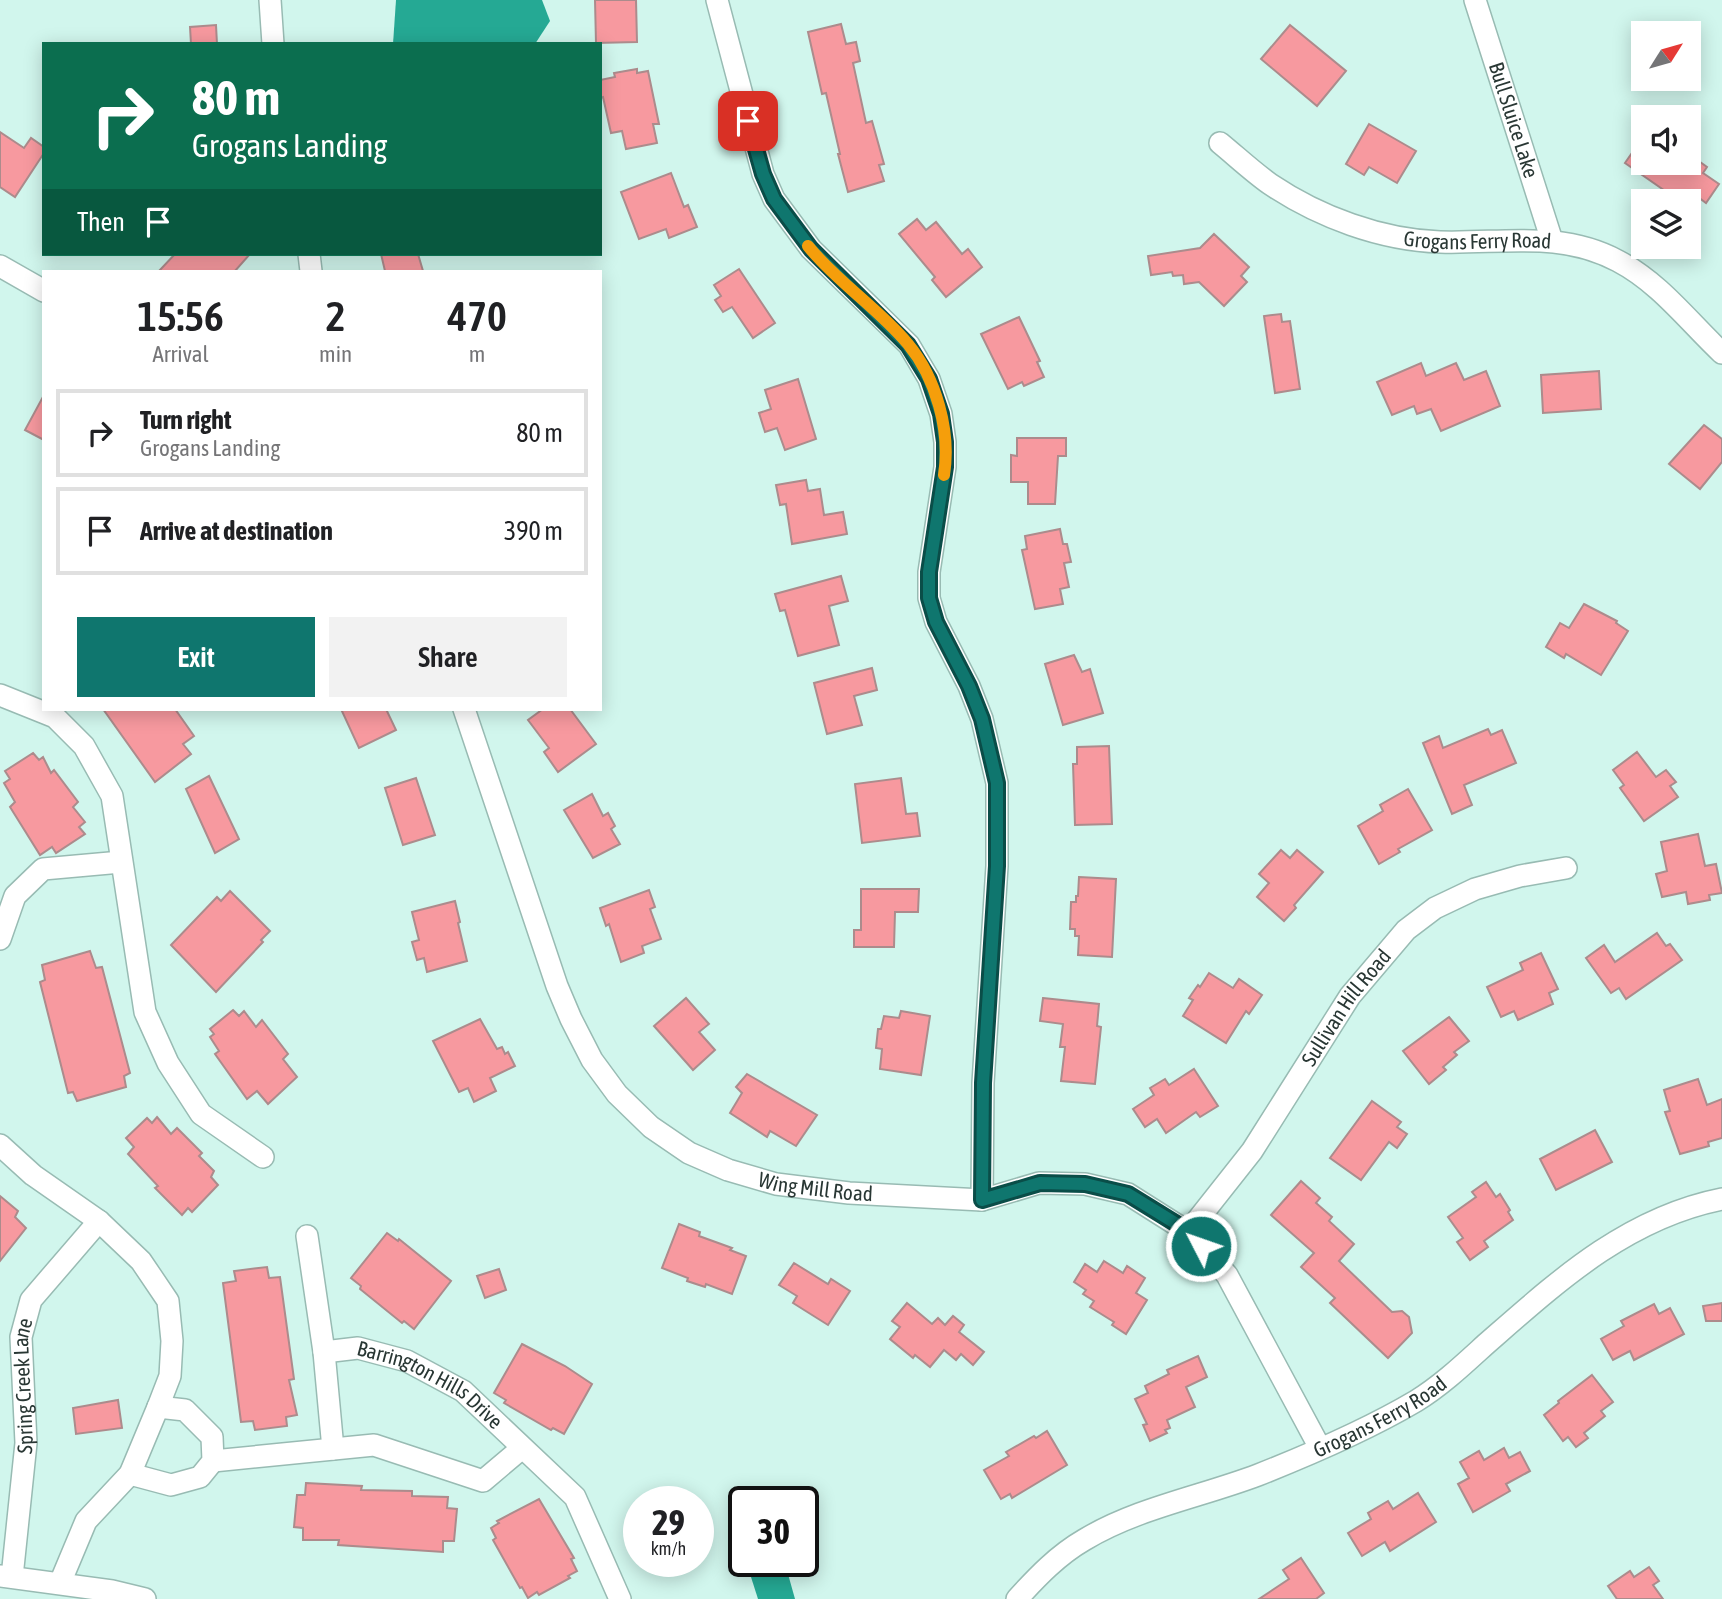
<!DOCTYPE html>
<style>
:root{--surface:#fff;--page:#f2f2f2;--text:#202124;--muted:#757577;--line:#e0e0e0;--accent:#0f766e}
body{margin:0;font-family:"Asap Condensed",sans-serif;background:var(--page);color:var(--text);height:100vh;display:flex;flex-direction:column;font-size:26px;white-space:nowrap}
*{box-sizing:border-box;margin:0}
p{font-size:23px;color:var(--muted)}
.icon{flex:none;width:38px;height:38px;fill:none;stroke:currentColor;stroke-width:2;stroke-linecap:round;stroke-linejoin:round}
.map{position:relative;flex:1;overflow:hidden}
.drawer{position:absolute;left:42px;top:270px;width:560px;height:441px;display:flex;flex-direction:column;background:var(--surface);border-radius:0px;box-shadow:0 4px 18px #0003}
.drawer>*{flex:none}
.banner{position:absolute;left:42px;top:42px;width:560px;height:214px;border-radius:0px;box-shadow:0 4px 18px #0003;background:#0b6e4f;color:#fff;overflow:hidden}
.needle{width:46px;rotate:53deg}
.fabs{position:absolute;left:1631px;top:21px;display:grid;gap:14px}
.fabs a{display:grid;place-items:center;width:70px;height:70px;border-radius:0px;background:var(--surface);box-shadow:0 4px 18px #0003;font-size:35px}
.speed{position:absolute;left:623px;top:1486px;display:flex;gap:14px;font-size:35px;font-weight:700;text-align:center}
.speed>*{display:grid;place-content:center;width:91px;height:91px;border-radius:50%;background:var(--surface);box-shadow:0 4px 18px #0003;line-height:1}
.speed small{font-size:18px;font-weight:400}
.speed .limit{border:4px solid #111;border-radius:10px;background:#fff;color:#111}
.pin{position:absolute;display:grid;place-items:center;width:60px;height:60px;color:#fff;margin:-30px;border-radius:14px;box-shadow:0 4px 10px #0006}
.me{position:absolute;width:77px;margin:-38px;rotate:311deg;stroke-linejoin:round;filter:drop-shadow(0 0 5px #0008)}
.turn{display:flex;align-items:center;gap:24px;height:147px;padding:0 35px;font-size:32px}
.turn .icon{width:91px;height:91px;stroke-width:2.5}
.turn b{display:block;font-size:49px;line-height:60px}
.then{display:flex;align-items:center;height:66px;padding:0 35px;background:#0003;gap:14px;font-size:26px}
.eta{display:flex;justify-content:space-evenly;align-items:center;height:119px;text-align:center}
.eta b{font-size:42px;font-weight:600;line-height:49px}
.cta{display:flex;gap:14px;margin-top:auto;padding:14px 35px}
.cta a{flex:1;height:80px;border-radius:0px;background:var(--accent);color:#fff;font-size:28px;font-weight:600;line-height:80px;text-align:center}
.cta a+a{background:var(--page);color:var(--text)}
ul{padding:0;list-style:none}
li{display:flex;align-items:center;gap:21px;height:88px;margin:0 14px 10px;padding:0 21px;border:4px solid var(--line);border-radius:0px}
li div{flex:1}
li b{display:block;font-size:26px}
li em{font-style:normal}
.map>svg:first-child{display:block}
.water{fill:#25a994}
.building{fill:#f7999f;stroke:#ac8b8c;stroke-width:2}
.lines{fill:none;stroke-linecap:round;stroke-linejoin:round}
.street-casing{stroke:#98bbb3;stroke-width:24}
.street{stroke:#fff;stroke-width:21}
.route-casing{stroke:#0a4d48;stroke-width:18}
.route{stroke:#0f766e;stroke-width:12}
.slow{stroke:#f59e0b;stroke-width:12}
.labels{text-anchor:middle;stroke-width:5;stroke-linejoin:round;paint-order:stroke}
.street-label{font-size:21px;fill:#293734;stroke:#fff}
</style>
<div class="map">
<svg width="1722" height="1599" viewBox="0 0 1722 1599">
<rect width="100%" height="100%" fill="#d1f6ed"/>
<g class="water">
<polygon points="396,0 542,0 550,21 535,44 393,44"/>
<polygon points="786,1567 795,1599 758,1599 751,1577"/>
</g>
<g class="building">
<polygon points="595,0 636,0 637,42 596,43"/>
<polygon points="841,24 846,44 856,42 860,61 853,63 866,123 872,121 884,164 879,165 884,181 848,192 838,154 840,154 826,93 822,94 808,32"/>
<polygon points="216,25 217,44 191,44 190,27"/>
<polygon points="1290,25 1346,71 1317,106 1261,59"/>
<polygon points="637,69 637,73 648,71 659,124 653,124 657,143 626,149 622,131 611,133 603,97 600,98 600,80 615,77 614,73"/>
<polygon points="1369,124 1416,151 1397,183 1369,167 1364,175 1346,164"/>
<polygon points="0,132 24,148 31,138 44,147 44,153 15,197 0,187"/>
<polygon points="1643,137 1643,163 1689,163 1689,154 1707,167 1703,173 1719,184 1706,203 1694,194 1690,201 1662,201 1668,193 1625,163"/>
<polygon points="671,173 684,207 688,205 697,227 669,238 666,229 639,239 621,192"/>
<polygon points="917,219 926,230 936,222 962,254 968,249 982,267 946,297 932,280 935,277 899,234"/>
<polygon points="1214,234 1249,267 1241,276 1247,282 1224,306 1199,282 1184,284 1183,275 1173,276 1172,272 1151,275 1148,256 1200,248"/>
<polygon points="175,254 250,254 235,271 159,271"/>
<polygon points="381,254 418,254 423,271 385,271"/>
<polygon points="739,269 775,323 753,338 732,307 723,312 715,300 721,296 714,285"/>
<polygon points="1281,314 1282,322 1290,321 1300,389 1275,393 1264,316"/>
<polygon points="1019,317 1040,361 1037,362 1044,377 1024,386 1022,382 1008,389 981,334"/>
<polygon points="1421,363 1426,376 1456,363 1464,380 1486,371 1500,406 1441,431 1431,409 1417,414 1414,406 1392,415 1377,382"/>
<polygon points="1599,371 1601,409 1543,413 1541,375"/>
<polygon points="798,379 816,439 785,450 777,428 765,432 759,413 771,409 765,390"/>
<polygon points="44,395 44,440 25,430"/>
<polygon points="1704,425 1722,439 1722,462 1700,489 1669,464"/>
<polygon points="1017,438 1066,438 1066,456 1058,456 1055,504 1028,504 1028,482 1011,482 1011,455 1017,456"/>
<polygon points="806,480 808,491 820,489 824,515 843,512 847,534 792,544 786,504 780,505 776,485"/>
<polygon points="1060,529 1063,544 1067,544 1071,562 1064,563 1069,587 1060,589 1063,604 1035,609 1022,550 1027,549 1025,536"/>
<polygon points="841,576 848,601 829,606 839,645 798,656 785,610 780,611 775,594"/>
<polygon points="1584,604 1617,621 1616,623 1628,631 1601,675 1566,654 1564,658 1546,647 1560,623 1569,628"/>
<polygon points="1074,655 1082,672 1090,669 1103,713 1063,725 1045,664"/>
<polygon points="872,668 877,690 854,696 862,725 827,734 814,683"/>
<polygon points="103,709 175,709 194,736 183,744 191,754 155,782"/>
<polygon points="341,709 386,709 396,730 359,748"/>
<polygon points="543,709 570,709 596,744 558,772 544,752 549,748 528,720"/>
<polygon points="1488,729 1491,735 1502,730 1516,763 1464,785 1472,805 1452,814 1423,743 1439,736 1443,748"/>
<polygon points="1109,746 1112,824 1075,825 1073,764 1077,764 1077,747"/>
<polygon points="1637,752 1656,777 1666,770 1676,782 1670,786 1678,797 1644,821 1620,788 1624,785 1613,770"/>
<polygon points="33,753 39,760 43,757 51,773 54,770 78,802 73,807 85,822 79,827 85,834 56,853 52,847 40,855 10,807 15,802 4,783 10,779 5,771"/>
<polygon points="209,776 239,839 215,853 186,789"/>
<polygon points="416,778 435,835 403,845 385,788"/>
<polygon points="901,778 906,814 917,813 920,836 862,843 855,784"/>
<polygon points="1408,789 1432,830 1398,849 1400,852 1379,864 1358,826 1383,811 1380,805"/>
<polygon points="592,794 603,816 608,813 615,826 611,829 620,844 593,858 564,810"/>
<polygon points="1698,834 1705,866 1716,864 1722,893 1709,895 1710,900 1688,904 1686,892 1662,897 1656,874 1667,871 1661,842"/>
<polygon points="1281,850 1290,858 1297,850 1323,872 1294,905 1296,908 1284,921 1257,897 1269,883 1259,874"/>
<polygon points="1079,877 1116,879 1112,957 1078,955 1079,936 1075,936 1075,929 1070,929 1071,902 1076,902 1076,896 1078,896"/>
<polygon points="861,889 919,889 918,912 895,912 894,947 854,947 854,930 861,930"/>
<polygon points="649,890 655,907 650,909 661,939 642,946 644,953 621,962 609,924 606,926 600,908"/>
<polygon points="230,891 270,931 261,940 263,942 216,992 171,945 217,897 221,901"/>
<polygon points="455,901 460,922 458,923 467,961 427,972 424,958 417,960 412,942 419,940 412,912"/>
<polygon points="1657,933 1666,946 1670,944 1682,960 1626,999 1619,988 1611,993 1586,958 1604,945 1615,962"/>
<polygon points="90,951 96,968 102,967 130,1073 124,1076 126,1087 77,1101 73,1092 68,1093 40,982 45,980 42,965"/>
<polygon points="1541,953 1558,989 1549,993 1553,1004 1518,1020 1514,1011 1501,1017 1487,987 1523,970 1520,963"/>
<polygon points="1209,973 1233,988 1239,979 1262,995 1249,1014 1246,1011 1226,1043 1183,1016 1193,1000 1189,998 1198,985 1200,987"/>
<polygon points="686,998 709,1024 699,1032 715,1050 693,1070 654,1026"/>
<polygon points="1043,998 1099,1004 1097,1026 1101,1027 1095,1084 1061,1081 1065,1047 1060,1047 1063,1024 1040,1021"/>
<polygon points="233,1010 239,1016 244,1011 256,1027 262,1020 288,1054 283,1059 297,1077 268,1104 257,1091 247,1099 215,1054 219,1051 210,1037 214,1034 210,1029"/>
<polygon points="901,1011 930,1016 921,1075 880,1069 882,1049 876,1048 878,1029 881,1029 884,1016 899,1018"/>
<polygon points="1449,1017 1469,1041 1454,1052 1457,1055 1443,1067 1446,1070 1429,1084 1403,1051"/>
<polygon points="480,1019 497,1049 502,1047 505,1054 508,1052 515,1066 490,1078 496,1091 474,1102 468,1088 459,1092 433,1041"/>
<polygon points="1194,1069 1218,1106 1200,1117 1196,1112 1166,1133 1157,1119 1145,1127 1133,1109 1154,1095 1150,1088 1165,1079 1169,1085"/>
<polygon points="747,1074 817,1115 796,1146 770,1131 767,1137 730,1113 742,1093 736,1087"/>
<polygon points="1698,1079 1707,1105 1722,1099 1722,1138 1708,1142 1709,1146 1680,1154 1665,1112 1670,1111 1664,1090"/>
<polygon points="1372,1101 1401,1122 1397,1127 1407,1134 1397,1148 1389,1142 1361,1180 1330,1158"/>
<polygon points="157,1117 171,1134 177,1128 202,1153 199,1156 214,1171 211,1177 218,1185 192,1212 188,1208 182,1215 155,1188 158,1186 128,1154 134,1147 126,1138 147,1118 152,1123"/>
<polygon points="1595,1130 1612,1162 1556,1190 1540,1159"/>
<polygon points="1301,1181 1320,1198 1316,1203 1332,1217 1329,1221 1354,1244 1339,1261 1392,1312 1402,1311 1409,1317 1412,1333 1388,1358 1330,1303 1335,1298 1301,1267 1314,1253 1271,1215"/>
<polygon points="1486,1182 1496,1197 1500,1194 1510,1210 1508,1212 1513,1220 1484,1241 1488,1247 1470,1260 1457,1242 1463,1238 1448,1217 1476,1197 1472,1192"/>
<polygon points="0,1196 18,1211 15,1217 26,1228 0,1261"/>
<polygon points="679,1224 700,1232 699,1236 732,1248 730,1250 746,1256 732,1294 706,1284 705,1287 687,1281 688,1278 662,1268"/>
<polygon points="387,1233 398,1241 399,1239 451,1281 414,1329 404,1321 402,1323 360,1289 361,1286 351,1278"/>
<polygon points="1104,1261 1123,1273 1127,1266 1145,1278 1136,1293 1147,1300 1126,1334 1112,1325 1114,1322 1090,1307 1094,1301 1083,1294 1086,1290 1074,1282 1085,1264 1097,1272"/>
<polygon points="794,1263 828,1284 831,1279 850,1291 828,1325 793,1303 797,1296 779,1285"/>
<polygon points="267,1267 269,1278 280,1277 294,1379 289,1380 297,1415 286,1417 287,1426 255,1430 253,1421 241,1422 223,1283 236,1281 234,1271"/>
<polygon points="499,1269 506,1290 485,1298 477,1276"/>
<polygon points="907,1303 932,1324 938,1318 945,1325 953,1316 964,1325 959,1332 984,1352 973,1365 961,1354 956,1360 944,1350 930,1367 915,1355 913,1358 890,1339 900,1327 892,1321"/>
<polygon points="1722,1303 1722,1321 1706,1321 1703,1306"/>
<polygon points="1654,1304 1659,1314 1670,1308 1684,1334 1634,1360 1630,1351 1613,1360 1601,1339 1624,1326 1621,1321"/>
<polygon points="522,1344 565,1366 592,1384 564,1434 553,1428 551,1430 504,1403 506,1400 494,1393"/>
<polygon points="1198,1356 1207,1377 1186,1387 1195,1407 1167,1420 1170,1428 1165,1430 1167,1433 1150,1441 1143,1425 1147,1424 1135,1399 1148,1393 1145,1386 1169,1374 1167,1370"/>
<polygon points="1592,1375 1613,1402 1601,1411 1605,1416 1584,1433 1588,1438 1576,1447 1568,1437 1563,1441 1544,1415 1559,1403 1558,1401"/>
<polygon points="118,1400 122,1428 76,1434 73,1408"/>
<polygon points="1047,1431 1067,1465 1012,1498 1010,1494 1001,1499 984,1470 1009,1456 1006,1452 1034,1436 1036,1438"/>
<polygon points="1504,1448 1509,1458 1520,1452 1530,1471 1506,1484 1510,1491 1473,1512 1458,1484 1469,1478 1460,1462 1479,1451 1484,1460"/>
<polygon points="306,1483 362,1486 361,1490 412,1491 412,1496 448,1497 447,1508 457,1509 454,1541 443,1541 443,1552 338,1545 339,1540 303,1540 303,1528 294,1527 297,1495 305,1495"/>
<polygon points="1418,1493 1436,1522 1390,1551 1385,1542 1362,1556 1348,1533 1371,1519 1368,1513 1388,1501 1393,1509"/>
<polygon points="539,1499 574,1558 571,1559 577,1571 568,1576 570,1578 539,1595 537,1592 528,1598 522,1587 520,1588 493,1540 496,1538 491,1528 499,1523 497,1521"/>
<polygon points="1301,1558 1324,1593 1316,1599 1259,1599 1289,1579 1283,1570"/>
<polygon points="1649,1567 1659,1581 1653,1585 1663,1599 1617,1599 1608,1586 1630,1571 1634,1577"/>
</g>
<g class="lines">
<g class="street-casing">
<g id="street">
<polyline points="270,0 273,44"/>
<polyline points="717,0 763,174 774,199 811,249 909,345 929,379 941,414 945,442 945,467 929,572 929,598 936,622 969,686 982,719 997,783 997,866 983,1083 982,1200"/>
<path id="s1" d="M1475,0L1552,241"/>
<path id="s2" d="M1220,143C1237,157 1253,172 1270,184C1319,217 1381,240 1440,242C1502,244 1560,230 1618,261C1660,283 1688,321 1722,353"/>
<polyline points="309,254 311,271"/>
<polyline points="0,266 44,291"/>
<polyline points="0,695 55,717 84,746 112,796 145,1012 168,1063 201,1114 263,1157"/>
<path id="s3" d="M464,709L557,986L571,1019L592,1060L617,1094L651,1127L689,1153L728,1170L776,1184L849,1193L982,1200L1039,1183L1085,1184L1128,1194L1188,1232L1227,1275L1320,1448"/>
<polyline points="0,939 15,896 43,869 121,862"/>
<polyline points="0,1145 33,1175 99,1221 141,1261 168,1301 172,1341 170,1376 158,1407 130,1474 86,1521 60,1583"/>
<path id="s4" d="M1188,1232L1252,1151L1350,996L1406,930L1435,908L1475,889L1520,876L1566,868"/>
<polyline points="307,1236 324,1352 333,1449"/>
<path id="s5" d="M324,1352L358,1348L407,1361L463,1391L575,1497L620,1599"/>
<polyline points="213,1461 374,1445 483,1481 522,1448"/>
<polyline points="130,1474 171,1485 200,1477 213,1461 212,1437 185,1410 158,1407"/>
<polyline points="0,1576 112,1591 145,1599"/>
<path id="s6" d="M12,1577L26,1443L21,1337L31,1300L99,1221"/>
<path id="s7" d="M1017,1599C1037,1577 1058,1555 1084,1540C1137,1508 1200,1497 1258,1475C1311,1454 1367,1430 1416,1401C1442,1385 1464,1364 1486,1344C1557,1282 1626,1218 1722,1199"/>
</g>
</g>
<use href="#street" class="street"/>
</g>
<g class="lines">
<g class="route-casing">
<polyline id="route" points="748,121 763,174 774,199 811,249 908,345 929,379 941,414 945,442 945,467 929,572 929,598 936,622 969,686 982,719 997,783 997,866 983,1083 982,1200 1040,1183 1085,1184 1128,1194 1188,1231 1201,1246"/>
</g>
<use href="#route" class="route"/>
<path class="slow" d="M808,246C837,282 878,308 908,344C936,378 951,431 944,475"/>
</g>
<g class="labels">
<g class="street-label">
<text dy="7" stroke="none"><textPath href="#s1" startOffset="126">Bull Sluice Lake</textPath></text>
<text dy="7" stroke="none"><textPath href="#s2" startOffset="284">Grogans Ferry Road</textPath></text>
<text dy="7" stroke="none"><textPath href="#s4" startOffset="275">Sullivan Hill Road</textPath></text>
<text dy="7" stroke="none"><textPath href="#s3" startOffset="642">Wing Mill Road</textPath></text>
<text dy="7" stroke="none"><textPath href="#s6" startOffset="192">Spring Creek Lane</textPath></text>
<text dy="7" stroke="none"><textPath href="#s5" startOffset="116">Barrington Hills Drive</textPath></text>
<text dy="7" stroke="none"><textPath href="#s7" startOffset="411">Grogans Ferry Road</textPath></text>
</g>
</g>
</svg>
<div class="fabs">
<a><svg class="needle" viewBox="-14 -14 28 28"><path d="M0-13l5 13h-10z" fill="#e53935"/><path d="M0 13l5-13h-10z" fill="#757577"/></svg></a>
<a><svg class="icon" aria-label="sound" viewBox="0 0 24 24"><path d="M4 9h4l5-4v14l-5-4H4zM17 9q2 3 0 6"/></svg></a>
<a><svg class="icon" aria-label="layers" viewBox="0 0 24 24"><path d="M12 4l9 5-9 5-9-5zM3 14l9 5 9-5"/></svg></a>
</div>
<div class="speed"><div>29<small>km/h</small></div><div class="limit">30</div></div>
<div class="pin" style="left:748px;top:121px;background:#d93025"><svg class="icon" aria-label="arrive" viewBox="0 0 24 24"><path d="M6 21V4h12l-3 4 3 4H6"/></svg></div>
<svg class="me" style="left:1201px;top:1246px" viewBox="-20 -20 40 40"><circle r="17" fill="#0f766e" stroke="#fff" stroke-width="3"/><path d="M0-11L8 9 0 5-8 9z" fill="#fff"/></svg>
<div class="banner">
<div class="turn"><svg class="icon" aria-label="right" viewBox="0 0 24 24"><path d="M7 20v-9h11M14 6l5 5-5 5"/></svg><div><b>80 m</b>Grogans Landing</div></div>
<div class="then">Then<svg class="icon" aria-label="arrive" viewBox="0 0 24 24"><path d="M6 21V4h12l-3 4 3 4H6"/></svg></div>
</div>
<section class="drawer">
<div class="eta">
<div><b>15:56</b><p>Arrival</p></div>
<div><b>2</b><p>min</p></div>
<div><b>470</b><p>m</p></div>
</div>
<ul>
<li><svg class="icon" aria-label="right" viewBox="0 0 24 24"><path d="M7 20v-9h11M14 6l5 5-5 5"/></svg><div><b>Turn right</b><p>Grogans Landing</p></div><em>80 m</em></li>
<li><svg class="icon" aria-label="arrive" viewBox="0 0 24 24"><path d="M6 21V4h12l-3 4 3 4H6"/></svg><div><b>Arrive at destination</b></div><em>390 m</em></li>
</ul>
<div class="cta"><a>Exit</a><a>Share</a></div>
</section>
</div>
